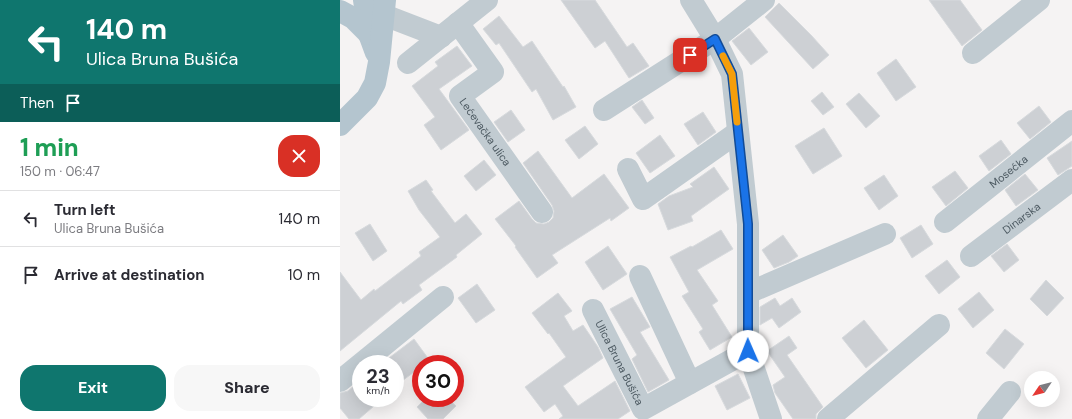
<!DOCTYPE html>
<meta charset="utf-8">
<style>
:root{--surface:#fff;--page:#f7f7f7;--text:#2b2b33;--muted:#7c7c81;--line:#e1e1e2;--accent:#0f766e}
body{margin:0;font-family:"DM Sans",sans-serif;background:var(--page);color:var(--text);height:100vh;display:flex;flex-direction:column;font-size:15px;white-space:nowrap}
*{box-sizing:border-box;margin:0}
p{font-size:13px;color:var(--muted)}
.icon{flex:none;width:22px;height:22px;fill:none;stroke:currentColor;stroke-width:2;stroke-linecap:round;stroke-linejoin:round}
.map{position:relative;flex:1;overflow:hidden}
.panel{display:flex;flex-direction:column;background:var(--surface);width:340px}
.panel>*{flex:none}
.hud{background:#0f766e;color:#fff;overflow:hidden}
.needle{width:26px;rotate:235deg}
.controls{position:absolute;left:684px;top:371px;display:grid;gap:8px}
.controls a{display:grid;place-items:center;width:36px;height:36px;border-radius:50%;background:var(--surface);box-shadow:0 4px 16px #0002;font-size:20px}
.speed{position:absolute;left:12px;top:355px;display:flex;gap:8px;font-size:20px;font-weight:700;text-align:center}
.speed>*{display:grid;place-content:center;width:52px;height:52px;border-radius:50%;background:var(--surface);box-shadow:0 4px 16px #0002;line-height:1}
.speed small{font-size:10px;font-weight:400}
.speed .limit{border:6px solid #d22;background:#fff;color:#111}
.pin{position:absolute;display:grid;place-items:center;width:34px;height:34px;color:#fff;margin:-17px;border-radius:8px;box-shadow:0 2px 6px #0006}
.me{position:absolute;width:44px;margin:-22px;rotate:359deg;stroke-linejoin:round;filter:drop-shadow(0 0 3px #0008)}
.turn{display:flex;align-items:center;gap:14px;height:84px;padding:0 20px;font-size:18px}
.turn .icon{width:52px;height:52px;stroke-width:2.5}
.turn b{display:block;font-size:28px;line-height:34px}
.then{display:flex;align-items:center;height:38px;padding:0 20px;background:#0003;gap:8px;font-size:15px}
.round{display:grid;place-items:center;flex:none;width:42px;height:42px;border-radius:16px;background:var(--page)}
.summary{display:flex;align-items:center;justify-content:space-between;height:68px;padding:0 20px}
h1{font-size:24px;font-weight:800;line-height:30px;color:#1e9e55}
.button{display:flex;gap:8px;margin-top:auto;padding:8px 20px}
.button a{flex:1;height:46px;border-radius:16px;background:var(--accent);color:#fff;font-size:16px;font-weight:800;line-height:46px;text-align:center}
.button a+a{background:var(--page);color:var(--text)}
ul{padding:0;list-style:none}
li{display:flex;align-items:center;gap:12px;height:56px;padding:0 20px;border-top:1px solid var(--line)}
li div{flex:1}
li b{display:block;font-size:15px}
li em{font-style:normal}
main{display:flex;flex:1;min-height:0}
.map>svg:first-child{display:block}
.building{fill:#cdd0d4;stroke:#d7dadd}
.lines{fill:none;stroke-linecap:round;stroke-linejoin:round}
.minor{stroke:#c1cbd1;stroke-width:22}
.major{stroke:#b4c5cf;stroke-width:22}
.route-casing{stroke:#114b97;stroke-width:10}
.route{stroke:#1a73e8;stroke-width:7}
.slow{stroke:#f59e0b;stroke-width:7}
.labels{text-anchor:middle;stroke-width:3;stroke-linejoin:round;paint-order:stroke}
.street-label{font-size:11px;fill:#4b5860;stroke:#fff}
</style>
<main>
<section class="panel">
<div class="hud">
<div class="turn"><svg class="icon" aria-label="left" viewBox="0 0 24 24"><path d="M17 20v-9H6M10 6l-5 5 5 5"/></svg><div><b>140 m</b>Ulica Bruna Bušića</div></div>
<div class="then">Then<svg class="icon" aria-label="arrive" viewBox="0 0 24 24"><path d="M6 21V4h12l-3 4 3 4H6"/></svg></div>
</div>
<div class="summary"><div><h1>1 min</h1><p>150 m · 06:47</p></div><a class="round" style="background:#d93025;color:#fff"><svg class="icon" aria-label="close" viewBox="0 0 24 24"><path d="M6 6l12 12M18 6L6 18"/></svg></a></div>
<ul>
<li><svg class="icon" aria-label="left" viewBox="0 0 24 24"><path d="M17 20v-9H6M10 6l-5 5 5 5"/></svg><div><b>Turn left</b><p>Ulica Bruna Bušića</p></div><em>140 m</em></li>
<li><svg class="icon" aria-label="arrive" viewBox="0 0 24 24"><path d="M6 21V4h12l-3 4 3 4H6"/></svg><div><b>Arrive at destination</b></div><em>10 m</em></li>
</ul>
<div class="button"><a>Exit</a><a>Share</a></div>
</section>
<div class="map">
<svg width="732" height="419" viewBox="0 0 732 419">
<rect width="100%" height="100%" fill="#f5f3f3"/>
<g class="building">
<polygon points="221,0 255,0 287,47 293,43 309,66 289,78 265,41 255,48"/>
<polygon points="589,0 620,0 642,30 622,46"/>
<polygon points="439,3 471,35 489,55 473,69 425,17"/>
<polygon points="159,16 183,47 192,41 223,87 224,86 236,107 213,120 196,89 192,92 159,43 156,45 143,29"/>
<polygon points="409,28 428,52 411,65 392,41"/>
<polygon points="117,46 132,66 99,89 129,130 101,150 84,125 95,117 72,86 98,66 95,62"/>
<polygon points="556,59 576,87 556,101 537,73"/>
<polygon points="482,92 494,107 483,115 471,101"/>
<polygon points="519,93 540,116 526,128 506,104"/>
<polygon points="302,100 314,118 305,124 292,107"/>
<polygon points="699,106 711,122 690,139 677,123"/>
<polygon points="171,110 185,130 168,142 154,122"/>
<polygon points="363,112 376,132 358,145 344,124"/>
<polygon points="245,126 258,144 239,159 225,140"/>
<polygon points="484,128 502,156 473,174 455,146"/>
<polygon points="320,135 335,156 310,173 296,153"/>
<polygon points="661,140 671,154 649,171 639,156"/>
<polygon points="732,141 732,166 718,175 707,158"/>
<polygon points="198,151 232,198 264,174 289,208 271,221 270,218 212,255 218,263 197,278 175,247 176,246 155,219 179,201 192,219 196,223 204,224 209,222 213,218 214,211 212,205 183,163"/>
<polygon points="144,160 156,175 136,191 124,176"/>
<polygon points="374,167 389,189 351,216 353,221 328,230 318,204 329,196 353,187 350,184"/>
<polygon points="615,171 628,188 606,206 592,187"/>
<polygon points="685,174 698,190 676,206 665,190"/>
<polygon points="544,175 558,196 539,210 524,188"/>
<polygon points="86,180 93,190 91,191 115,223 126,214 142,234 116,255 117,257 79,285 82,290 63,304 61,301 0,351 0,272 21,300 34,289 35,291 81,256 79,252 100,237 79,210 68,191"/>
<polygon points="30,224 47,251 33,261 15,233"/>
<polygon points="581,225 593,244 572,258 560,238"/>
<polygon points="381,230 393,249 357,270 378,301 372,305 392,337 370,350 359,332 363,329 342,296 349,292 330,257 351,246 352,247"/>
<polygon points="443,235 458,256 449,262 434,268 422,250"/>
<polygon points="667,244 679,260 664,272 651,256"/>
<polygon points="268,246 287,274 263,290 245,262"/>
<polygon points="607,260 620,277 599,294 585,276"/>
<polygon points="706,280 724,298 707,316 690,299"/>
<polygon points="137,284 155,310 136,323 118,298"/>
<polygon points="639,292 654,310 633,328 618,309"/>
<polygon points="218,293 232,311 224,316 233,331 243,325 258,347 263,358 223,386 238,406 275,381 290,411 278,419 219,419 223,416 215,404 204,412 185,387 226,357 209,333 208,334 192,313"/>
<polygon points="292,297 310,327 300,332 329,380 308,392 292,359 297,355 270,309"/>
<polygon points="435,298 440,306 452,298 461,312 439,328 432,318 420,325 420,307"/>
<polygon points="524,320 548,350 526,368 502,338"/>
<polygon points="665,329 684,344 664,369 646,353"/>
<polygon points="449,336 457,348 447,355 483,407 476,414 476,419 453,419 435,393 433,385 445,377 427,351"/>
<polygon points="74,339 90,361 86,364 81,364 81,367 55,386 55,364 41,364"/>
<polygon points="398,374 410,398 387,410 375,386"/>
<polygon points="21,380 21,398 41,398 33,404 34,406 19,419 9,419 0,408 0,393 8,391"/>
<polygon points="86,398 107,398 116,406 103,419 88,419 77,407"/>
</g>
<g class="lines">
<g class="minor">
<polyline points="351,0 375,39 392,74 408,224 408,351 431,419"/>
<polyline points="44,15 101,37"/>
<path id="s1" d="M118,23L153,72L120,96L202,212"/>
<polyline points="633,53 699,0"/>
<polyline points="68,63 147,0"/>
<polyline points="264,110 375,39 424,0"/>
<polyline points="288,169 303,199 398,132"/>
<path id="s2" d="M605,222L732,121"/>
<path id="s3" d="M631,256L732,180"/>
<polyline points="300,276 350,383"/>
<polyline points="408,293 545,234"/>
<path id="s4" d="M253,310L303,409L408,351"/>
<polyline points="0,381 103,297"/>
<polyline points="488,419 599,325"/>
<polyline points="648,419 670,392"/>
</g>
<g class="major">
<polyline points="24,0 29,34 36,53"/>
<polyline points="0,11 13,18 29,34"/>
<polyline points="0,125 27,98 35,83 39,62 45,0"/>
</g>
</g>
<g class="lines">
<g class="route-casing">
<polyline id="route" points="350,55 375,39 392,74 408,224 408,351"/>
</g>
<use href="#route" class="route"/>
<polyline class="slow" points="383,56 392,74 397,122"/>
</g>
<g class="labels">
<g class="street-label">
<text dy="4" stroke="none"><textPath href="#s1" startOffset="145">Lećevačka ulica</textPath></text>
<text dy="4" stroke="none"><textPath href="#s2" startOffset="81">Mosećka</textPath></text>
<text dy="4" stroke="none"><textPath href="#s3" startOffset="63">Dinarska</textPath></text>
<text dy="4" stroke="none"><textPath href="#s4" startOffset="59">Ulica Bruna Bušića</textPath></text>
</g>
</g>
</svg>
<div class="controls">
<a><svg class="needle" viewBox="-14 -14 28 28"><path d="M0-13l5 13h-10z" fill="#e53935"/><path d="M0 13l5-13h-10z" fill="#7c7c81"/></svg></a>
</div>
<div class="speed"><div>23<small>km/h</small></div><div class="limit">30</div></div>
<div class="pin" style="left:350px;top:55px;background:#d93025"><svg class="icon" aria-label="arrive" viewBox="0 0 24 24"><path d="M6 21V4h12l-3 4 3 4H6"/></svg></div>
<svg class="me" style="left:408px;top:351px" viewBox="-20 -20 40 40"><circle r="19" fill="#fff"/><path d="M0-13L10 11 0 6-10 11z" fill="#1a73e8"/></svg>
</div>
</main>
